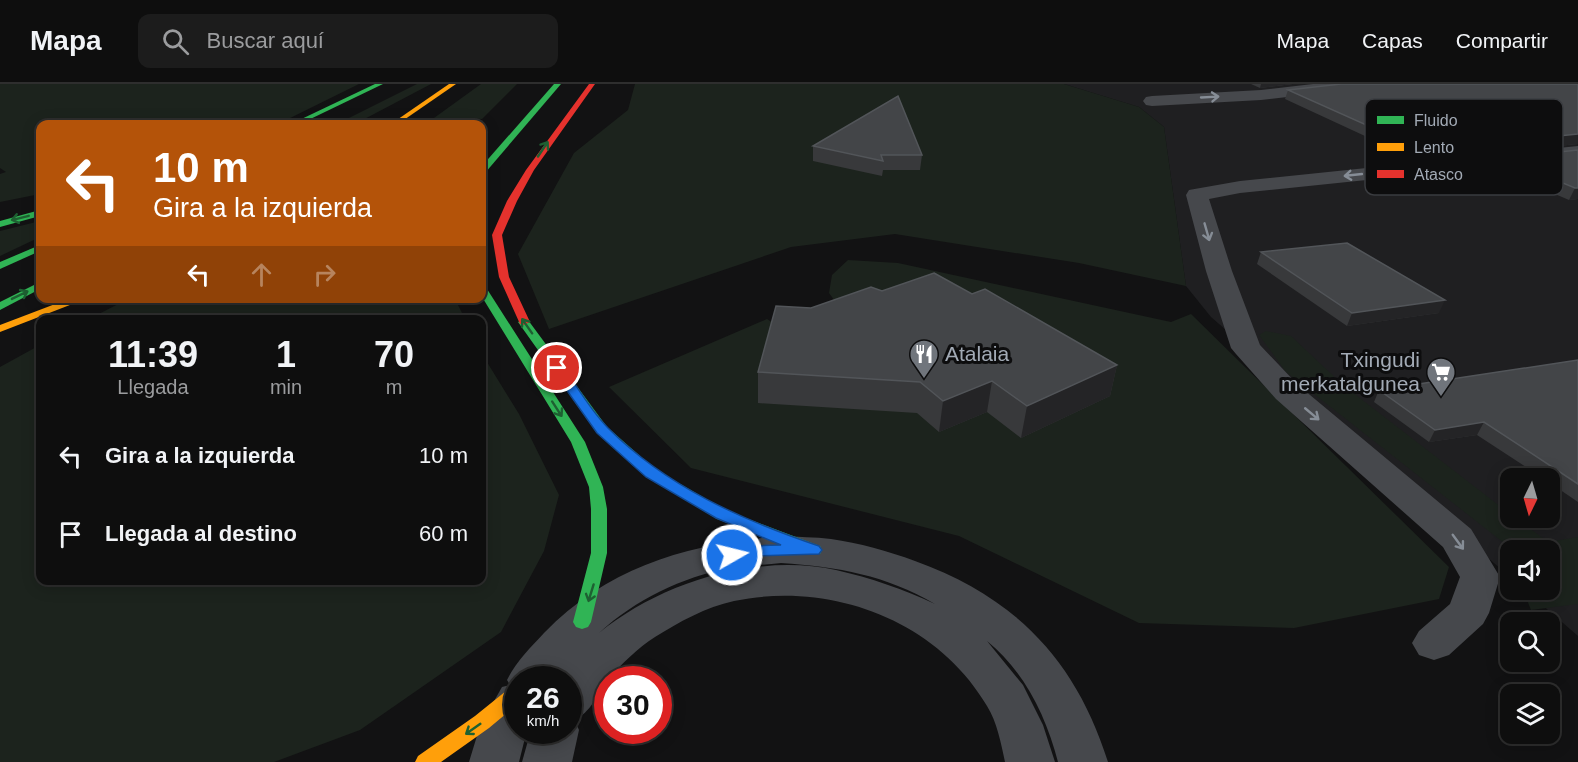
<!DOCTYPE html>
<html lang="es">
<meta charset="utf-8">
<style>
:root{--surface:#0e0e0e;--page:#1c1c1c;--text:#f1f3f6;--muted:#9b9c9e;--line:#2e2e2e}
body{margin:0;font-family:Arial,sans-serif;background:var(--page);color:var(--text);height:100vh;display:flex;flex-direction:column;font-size:22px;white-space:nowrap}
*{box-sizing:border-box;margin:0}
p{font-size:20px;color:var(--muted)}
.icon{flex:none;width:33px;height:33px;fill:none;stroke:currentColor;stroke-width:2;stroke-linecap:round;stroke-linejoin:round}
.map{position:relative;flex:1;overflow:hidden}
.sheet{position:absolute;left:36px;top:231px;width:450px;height:270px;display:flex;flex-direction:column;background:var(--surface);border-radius:12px;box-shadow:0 3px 15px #0003,0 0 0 2px var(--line)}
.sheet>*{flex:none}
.guide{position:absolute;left:36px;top:36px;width:450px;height:183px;border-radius:12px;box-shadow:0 3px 15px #0003,0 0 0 2px var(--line);background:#b45309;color:#fff;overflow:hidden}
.needle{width:39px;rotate:185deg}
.fabs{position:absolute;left:1500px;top:384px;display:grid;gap:12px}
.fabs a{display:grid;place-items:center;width:60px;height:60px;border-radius:12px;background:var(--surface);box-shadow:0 3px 15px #0003,0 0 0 2px var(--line);font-size:30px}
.speed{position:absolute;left:504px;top:582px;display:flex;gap:12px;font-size:30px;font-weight:700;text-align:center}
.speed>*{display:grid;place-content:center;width:78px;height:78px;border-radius:50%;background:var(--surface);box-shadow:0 3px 15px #0003,0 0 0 2px var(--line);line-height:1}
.speed small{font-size:15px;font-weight:400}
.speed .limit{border:9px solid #d22;background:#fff;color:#111}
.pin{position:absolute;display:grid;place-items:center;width:51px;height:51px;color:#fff;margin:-26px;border:3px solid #fff;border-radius:50%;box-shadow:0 2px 6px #0007}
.me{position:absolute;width:66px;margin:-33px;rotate:82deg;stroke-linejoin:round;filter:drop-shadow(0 0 4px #0008)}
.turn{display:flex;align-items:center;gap:21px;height:126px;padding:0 18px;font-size:27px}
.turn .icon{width:78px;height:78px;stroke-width:2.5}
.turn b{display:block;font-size:42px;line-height:51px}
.lanes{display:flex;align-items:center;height:57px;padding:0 18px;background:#0003;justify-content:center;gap:30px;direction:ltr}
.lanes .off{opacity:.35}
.eta{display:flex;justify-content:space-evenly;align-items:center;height:102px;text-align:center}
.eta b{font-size:36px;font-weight:600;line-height:42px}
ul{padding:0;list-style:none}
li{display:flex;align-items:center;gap:18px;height:78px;padding:0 18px}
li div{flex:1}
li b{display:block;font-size:22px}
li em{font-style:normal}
header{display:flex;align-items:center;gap:36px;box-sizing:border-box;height:84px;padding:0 30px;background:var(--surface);border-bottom:2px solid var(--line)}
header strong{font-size:28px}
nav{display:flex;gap:33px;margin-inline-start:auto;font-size:21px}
.search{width:420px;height:54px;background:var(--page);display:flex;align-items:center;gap:15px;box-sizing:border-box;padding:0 21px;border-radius:12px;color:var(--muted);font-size:22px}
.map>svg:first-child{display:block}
.built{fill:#1f1f21;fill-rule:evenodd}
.green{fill:#1c231d}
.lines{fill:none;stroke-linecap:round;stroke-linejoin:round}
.street{fill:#46484c;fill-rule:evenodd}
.fast{fill:#30b455;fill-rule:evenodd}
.slow{fill:#ff9f0a;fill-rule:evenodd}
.jam{fill:#e5322d;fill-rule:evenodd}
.wall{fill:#38393b}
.shaded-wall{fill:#242426}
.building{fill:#434548;stroke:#525559;stroke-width:1.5}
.oneway{stroke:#868d96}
.oneway2{stroke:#1e6032}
.route{fill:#1a73e8;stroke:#114b97;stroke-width:1.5}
.labels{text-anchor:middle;stroke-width:6;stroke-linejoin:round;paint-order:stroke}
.poi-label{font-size:21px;fill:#a2aab5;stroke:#0d0d0e;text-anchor:start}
.key{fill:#0d0d0e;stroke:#3a3c40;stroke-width:1.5}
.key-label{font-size:16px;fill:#a2aab5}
</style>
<header>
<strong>Mapa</strong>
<div class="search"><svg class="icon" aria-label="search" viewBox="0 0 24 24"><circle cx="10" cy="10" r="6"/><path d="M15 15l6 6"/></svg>Buscar aquí</div>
<nav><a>Mapa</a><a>Capas</a><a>Compartir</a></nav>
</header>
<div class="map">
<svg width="1578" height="678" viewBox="0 0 1578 678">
<rect width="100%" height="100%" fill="#121213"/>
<path class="built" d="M1064,0H1578V552L1525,506H1550V466H1510V493L1211,233L1186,202L1164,43L1139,23ZM1510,394H1550V434H1510Z"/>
<g class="green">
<polygon points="0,0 359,0 278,40 40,40 40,110 0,118 0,90 6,88 0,84"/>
<polygon points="417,0 431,0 355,40 337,40"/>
<polygon points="481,0 517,0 482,35 434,34"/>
<polygon points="635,0 1064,0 1139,23 1164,43 1186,202 1079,179 895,150 791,163 549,245 518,170 574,69 628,26"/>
<polygon points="40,137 40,153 0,172 0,147"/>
<polygon points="848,176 898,179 1171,238 1191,230 1449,483 1439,515 1294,544 1139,539 959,452 691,384 609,303 767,235 781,244 837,220 829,209 832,191"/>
<polygon points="130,214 455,215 465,235 89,235"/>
<polygon points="1266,247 1291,252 1343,301 1510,430 1510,434 1516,434 1548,458 1578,453 1578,520 1531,526 1523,506 1550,506 1550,466 1510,466 1510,474 1504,459 1286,288 1259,251"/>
<polygon points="40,261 40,496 482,496 482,270 519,330 559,411 544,467 501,548 360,646 274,678 0,678 0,283"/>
</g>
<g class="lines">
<g class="street">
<polygon points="1313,0 1364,0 1356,5 1261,16 1152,22 1146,21 1143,17 1146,13 1152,12 1261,6"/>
<polygon points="1578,62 1578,74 1240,109 1209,115 1232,187 1260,261 1298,301 1471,445 1500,493 1489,529 1483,540 1449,571 1434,576 1419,571 1412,559 1419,547 1450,520 1460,493 1443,463 1276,315 1236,270 1231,264 1206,187 1186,111 1189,106 1240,97"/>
<path d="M781,452C798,453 815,453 831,455C859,459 888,467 915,477C1015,513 1076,576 1108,678H1058C1046,632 1025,588 987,557L1023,601L1043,641L1055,678H1005C1001,659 997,638 987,622C936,535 829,497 734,517C706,523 679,538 655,553C638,564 621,580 608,596C597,609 591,630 574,635L579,646L572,678H522L531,646H568V596H557L558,594L556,596H518V646H527L519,678H469L480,642L502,603L510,601L507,596C516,578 530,564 544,549C610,481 689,460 781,452ZM781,479C839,483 885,491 935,520C903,505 871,494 836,486C756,469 661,498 599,549C635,516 682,493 730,484C747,481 764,481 781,479Z"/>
</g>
<g class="fast">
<polygon points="375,0 383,0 300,40 291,40"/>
<polygon points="554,0 561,0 485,89 482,89 482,82"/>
<polygon points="40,126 40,132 0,143 0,137"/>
<polygon points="40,161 40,167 0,185 0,178"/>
<polygon points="40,198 40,205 0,226 0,218"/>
<polygon points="482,202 487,205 585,358 603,403 607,425 607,469 591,538 588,543 582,545 576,543 573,538 591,469 591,425 589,403 571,358 482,213"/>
<polygon points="524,235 528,236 607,343 656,386 727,427 820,462 822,466 820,470 808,470 717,435 646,392 597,349 518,238"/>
</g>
<g class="slow">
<polygon points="449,0 456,0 398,40 391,40"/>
<polygon points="71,214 88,214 0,248 0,241"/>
<polygon points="518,600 518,620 489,644 441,678 415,678 418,672 475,632 511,603"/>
</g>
<polygon class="jam" points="589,0 595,0 534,86 517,117 502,151 509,193 530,238 524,241 520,240 499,193 492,151 507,117 526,86"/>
</g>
<g class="wall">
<polygon points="1251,0 1293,0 1260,4"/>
<polygon points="1578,0 1578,60 1466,71 1455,67 1406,71 1285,15 1288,6"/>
<polygon points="813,62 922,71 920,86 883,86 882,92 813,77"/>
<polygon points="1578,66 1578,115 1569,116 1497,85 1502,74"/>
<polygon points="1261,168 1439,229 1347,242 1257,180"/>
<polygon points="972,210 1117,281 1110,312 1021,354 987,328 939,348 917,329 758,319 758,288 811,224"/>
<polygon points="1578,276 1578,418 1550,399 1550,394 1543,394 1477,351 1429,358 1374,318 1379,306"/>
</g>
<g class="shaded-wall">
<polygon points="1261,0 1293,0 1260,4"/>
<polygon points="1578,50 1578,60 1466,71 1471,61"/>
<polygon points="1460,56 1455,67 1406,71 1411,61"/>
<polygon points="1575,104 1578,104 1578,115 1569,116"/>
<polygon points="1445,216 1439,229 1347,242 1352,229"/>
<polygon points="1117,281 1110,312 1021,354 1027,322"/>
<polygon points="992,297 987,328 939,348 943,317"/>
<polygon points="1484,338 1477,351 1429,358 1435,346"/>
</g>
<g class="building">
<polygon points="1341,0 1578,0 1578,50 1471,61 1460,56 1411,61 1288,6"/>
<polygon points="898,12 922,71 881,71 883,77 813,62"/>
<polygon points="1578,66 1578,104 1575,104 1502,74"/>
<polygon points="1347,159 1445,216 1352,229 1261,168"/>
<polygon points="934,189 972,210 985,205 1117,281 1027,322 992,297 943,317 920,298 758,288 776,222 811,224 871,203 882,207"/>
<polygon points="1578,276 1578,400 1484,338 1435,346 1379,306"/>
</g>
<defs><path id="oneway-shaft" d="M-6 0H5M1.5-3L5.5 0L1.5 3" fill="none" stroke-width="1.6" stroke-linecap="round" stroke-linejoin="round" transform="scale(1.5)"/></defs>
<g class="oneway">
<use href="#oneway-shaft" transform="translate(1210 13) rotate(-3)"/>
<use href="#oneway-shaft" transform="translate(1353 91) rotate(174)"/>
<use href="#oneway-shaft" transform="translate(1207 148) rotate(74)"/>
<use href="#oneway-shaft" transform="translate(1312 330) rotate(40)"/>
<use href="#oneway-shaft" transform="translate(1458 458) rotate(54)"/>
</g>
<g class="oneway2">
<use href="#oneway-shaft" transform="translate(543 65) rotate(-56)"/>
<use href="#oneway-shaft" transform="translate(20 134) rotate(166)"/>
<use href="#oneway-shaft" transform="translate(20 211) rotate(-26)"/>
<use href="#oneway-shaft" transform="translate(527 242) rotate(-125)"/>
<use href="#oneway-shaft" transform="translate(557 325) rotate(57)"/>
<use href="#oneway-shaft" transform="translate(591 509) rotate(107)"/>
<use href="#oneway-shaft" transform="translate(473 645) rotate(145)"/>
</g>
<path class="route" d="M557,280L562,281C577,302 590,326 608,344C667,403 742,436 819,462L822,466L819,470L752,472L732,477L726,475L724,471L726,467C745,462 762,461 781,461L716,434L646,393L597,349L551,284Z"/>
<defs>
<g id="restaurant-pin" transform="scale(1.5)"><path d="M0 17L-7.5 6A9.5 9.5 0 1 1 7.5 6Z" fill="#70757c" stroke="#0d0d0e"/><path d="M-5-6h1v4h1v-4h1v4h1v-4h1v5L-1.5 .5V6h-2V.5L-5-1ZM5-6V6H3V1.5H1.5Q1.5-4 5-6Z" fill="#fff"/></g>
<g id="supermarket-pin" transform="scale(1.5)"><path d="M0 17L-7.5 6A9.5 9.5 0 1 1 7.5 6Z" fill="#70757c" stroke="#0d0d0e"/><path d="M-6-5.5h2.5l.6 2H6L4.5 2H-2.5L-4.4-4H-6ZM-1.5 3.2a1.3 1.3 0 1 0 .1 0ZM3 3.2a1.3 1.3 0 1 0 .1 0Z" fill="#fff"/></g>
</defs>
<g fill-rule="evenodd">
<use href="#restaurant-pin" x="924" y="270"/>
<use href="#supermarket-pin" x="1441" y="288"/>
</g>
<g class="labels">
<g class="poi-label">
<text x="945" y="277">Atalaia</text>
<text x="1420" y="283" text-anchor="end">Txingudi<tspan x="1420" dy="24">merkatalgunea</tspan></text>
</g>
</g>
<rect x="1365" y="15" width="198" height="96" rx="9" class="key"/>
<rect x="1377" y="32" width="27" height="8" fill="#30b455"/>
<rect x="1377" y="59" width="27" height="8" fill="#ff9f0a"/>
<rect x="1377" y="86" width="27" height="8" fill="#e5322d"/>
<g class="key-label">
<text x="1414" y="42">Fluido</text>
<text x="1414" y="69">Lento</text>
<text x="1414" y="96">Atasco</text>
</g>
</svg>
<div class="fabs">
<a><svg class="needle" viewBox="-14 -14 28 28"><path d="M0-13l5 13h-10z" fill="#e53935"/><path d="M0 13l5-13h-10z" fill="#9b9c9e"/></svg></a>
<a><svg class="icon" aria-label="sound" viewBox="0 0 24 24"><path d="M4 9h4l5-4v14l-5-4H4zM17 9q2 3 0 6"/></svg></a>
<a><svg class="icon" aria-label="search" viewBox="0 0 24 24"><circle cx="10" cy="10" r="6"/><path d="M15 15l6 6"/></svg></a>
<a><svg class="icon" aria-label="layers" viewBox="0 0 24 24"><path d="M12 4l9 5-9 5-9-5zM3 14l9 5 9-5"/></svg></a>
</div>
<div class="speed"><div>26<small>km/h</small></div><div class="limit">30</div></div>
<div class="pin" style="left:557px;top:284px;background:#d93025"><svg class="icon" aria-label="arrive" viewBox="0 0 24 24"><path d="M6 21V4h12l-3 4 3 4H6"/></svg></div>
<svg class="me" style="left:732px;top:471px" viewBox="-20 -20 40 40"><circle r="17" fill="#1a73e8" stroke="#fff" stroke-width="3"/><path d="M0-11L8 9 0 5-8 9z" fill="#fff"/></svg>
<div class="guide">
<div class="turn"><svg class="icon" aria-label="left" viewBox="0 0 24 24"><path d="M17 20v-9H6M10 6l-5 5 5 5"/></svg><div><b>10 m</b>Gira a la izquierda</div></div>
<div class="lanes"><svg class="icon" aria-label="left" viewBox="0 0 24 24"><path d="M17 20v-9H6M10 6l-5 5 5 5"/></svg><svg class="icon off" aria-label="ahead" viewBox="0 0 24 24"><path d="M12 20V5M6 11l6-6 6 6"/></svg><svg class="icon off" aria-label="right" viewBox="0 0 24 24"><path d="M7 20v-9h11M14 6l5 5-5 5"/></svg></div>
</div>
<section class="sheet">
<div class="eta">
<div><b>11:39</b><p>Llegada</p></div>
<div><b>1</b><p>min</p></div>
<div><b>70</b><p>m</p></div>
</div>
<ul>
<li><svg class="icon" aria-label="left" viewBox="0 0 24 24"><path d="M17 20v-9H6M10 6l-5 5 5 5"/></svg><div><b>Gira a la izquierda</b></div><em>10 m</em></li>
<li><svg class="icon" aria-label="arrive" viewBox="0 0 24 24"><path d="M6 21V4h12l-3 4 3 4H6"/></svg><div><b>Llegada al destino</b></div><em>60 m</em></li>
</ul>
</section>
</div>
